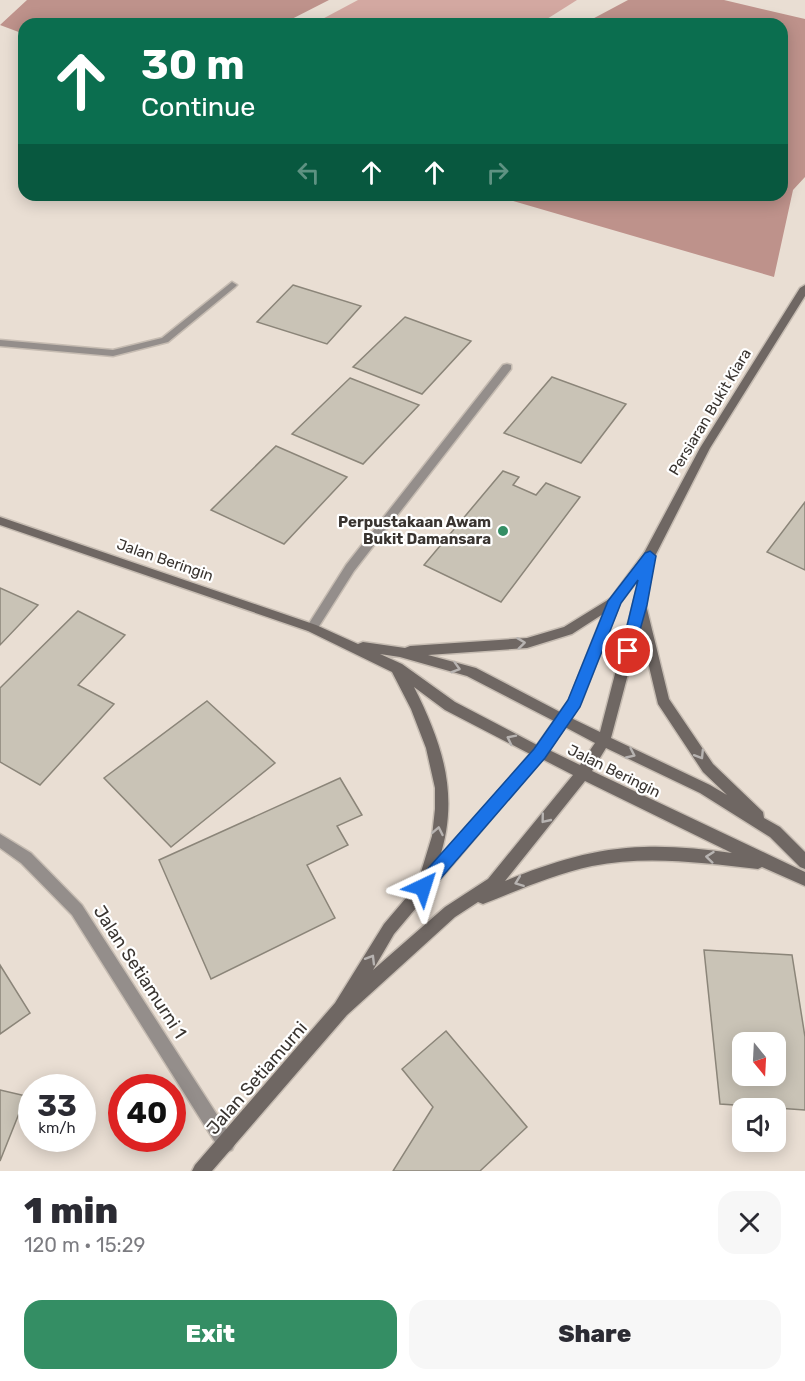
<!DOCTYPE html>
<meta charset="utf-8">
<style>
:root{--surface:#fff;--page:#f7f7f7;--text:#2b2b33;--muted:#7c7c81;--accent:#348e64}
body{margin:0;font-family:Rubik,sans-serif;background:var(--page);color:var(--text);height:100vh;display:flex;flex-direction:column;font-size:22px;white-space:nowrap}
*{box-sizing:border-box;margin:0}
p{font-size:20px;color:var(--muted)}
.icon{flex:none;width:33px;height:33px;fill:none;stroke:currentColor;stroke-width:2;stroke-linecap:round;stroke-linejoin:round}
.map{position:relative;height:1171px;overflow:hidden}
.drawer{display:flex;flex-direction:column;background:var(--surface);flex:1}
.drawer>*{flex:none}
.banner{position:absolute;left:18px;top:18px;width:770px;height:183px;border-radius:18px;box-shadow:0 3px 15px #0003;background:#0b6e4f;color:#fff;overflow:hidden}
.needle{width:39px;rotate:162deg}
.fabs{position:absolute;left:732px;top:1032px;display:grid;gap:12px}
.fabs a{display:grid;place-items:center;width:54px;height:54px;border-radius:12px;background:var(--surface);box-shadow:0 3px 15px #0003;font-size:30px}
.speed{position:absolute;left:18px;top:1074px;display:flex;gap:12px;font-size:30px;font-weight:700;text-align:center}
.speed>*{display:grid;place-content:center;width:78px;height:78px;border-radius:50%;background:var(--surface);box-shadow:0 3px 15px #0003;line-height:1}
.speed small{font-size:15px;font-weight:400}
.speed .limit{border:9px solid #d22;background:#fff;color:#111}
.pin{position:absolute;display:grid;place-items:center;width:51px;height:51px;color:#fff;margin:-26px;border:3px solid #fff;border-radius:50%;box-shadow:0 2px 6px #0007}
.me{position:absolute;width:66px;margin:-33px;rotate:41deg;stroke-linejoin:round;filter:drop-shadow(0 0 4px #0008)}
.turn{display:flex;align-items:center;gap:21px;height:126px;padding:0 24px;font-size:27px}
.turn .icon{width:78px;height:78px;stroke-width:2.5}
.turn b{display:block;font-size:42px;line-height:51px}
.lanes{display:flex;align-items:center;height:57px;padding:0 24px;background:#0003;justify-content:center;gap:30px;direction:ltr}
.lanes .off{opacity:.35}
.round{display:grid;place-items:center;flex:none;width:63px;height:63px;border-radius:18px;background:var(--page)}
.head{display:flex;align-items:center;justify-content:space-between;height:102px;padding:0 24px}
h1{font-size:36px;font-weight:800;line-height:45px}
.button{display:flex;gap:12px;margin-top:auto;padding:12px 24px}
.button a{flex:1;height:69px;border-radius:18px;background:var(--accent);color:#fff;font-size:24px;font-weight:800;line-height:69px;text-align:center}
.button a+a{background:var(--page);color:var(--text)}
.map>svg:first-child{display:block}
.green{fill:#d3a8a1}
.forest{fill:#be928b}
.building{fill:#c9c3b6;stroke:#8b8579;stroke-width:1.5;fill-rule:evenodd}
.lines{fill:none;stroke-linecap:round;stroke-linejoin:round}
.lane-casing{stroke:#c6bcb2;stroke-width:3}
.street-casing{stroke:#c6bcb2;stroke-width:3}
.secondary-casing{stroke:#c6bcb2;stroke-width:3}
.lane{fill:#948e8b;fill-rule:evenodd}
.street{fill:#948e8b;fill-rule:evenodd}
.secondary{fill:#6f6763;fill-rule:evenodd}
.oneway{stroke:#b7b3b1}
.route{fill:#1a73e8;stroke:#114b97;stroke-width:1.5}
.poi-dot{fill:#348e64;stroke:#fff;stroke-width:2}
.labels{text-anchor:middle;stroke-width:4.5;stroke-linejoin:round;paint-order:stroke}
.street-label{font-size:15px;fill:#393430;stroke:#fff}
.poi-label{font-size:15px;font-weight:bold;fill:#393430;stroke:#fff;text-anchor:end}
.near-street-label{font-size:18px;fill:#393430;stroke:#fff}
</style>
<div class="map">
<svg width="805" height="1171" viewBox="0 0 805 1171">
<rect width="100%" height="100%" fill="#e9ded3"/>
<polygon class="green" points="358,0 577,0 539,24 313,24"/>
<g class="forest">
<polygon points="27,0 329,0 282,24 24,24 24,34 0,25"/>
<polygon points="628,0 724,0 805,19 805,177 793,190 774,277 493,195 782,195 782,24 583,24"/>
</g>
<g class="building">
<polygon points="293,285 361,306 327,344 257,322"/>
<polygon points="405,317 471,341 422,394 353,367"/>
<polygon points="552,377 626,404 581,463 504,433"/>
<polygon points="350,378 419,405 363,464 292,434"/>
<polygon points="276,446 347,477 284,544 211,510"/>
<polygon points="503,471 519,477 513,485 536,495 546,483 580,497 501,602 424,565"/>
<polygon points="805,502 805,570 767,552"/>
<polygon points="0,588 38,605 0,645"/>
<polygon points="78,611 125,635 78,685 114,704 40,785 0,762 0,688"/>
<polygon points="207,701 275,763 171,847 104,778"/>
<polygon points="340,778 362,815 337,826 348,845 307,865 335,918 211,979 159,860"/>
<path d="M704,950L792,955L805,1037V1110L720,1104ZM742,1042H776V1076H742Z"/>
<polygon points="0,965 30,1013 0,1034"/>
<polygon points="446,1031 527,1127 480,1171 393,1171 433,1107 402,1069"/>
<polygon points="0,1090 26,1096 0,1161"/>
</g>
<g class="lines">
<g class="lane-casing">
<g id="lane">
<polygon points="232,282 237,285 235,287 168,342 113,356 0,346 0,340 113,350 162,338"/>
<polygon points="507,364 511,365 511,369 354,571 316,631 308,631 306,628 308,625 346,565 503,365"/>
</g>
</g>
<g class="street-casing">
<polygon id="street" points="0,834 31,853 82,905 232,1138 235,1144 232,1150 226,1153 220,1150 72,915 21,863 0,848"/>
</g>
<g class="secondary-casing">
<path id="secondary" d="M805,285V296L710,448L654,558L646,605L669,699L713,764L763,812L764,818L780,827L805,852V869L800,867L770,837L700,793L606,748L592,771L805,872V886L762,867L758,869C702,863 648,855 592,866C554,874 519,890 483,904L478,902L455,917L347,1015L212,1171H192L195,1165L335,1003L384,924L417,885L432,836L435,809V788L426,748L411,709L392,672L308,631L0,525V517L316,625L358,644L363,642L405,648L410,646L527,638L564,627L611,598L644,553L700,448L800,288ZM640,577L600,732L571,718L581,703L620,603ZM603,614L569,700L560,712L476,668L428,655L527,648L572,634ZM640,629L658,704L703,772L727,795L710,785L611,738ZM380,654L400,657L467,676L554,721L537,745L455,702L402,664ZM414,687L445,710L530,754L439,860C460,796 443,745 414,687ZM565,727L595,743L580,765L549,750ZM542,759L573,775L488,879L445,907L373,970L394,934ZM585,781L732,853C703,849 673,846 644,847C595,848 549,863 505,881Z"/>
</g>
<use href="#lane" class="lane"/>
<use href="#street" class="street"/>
<use href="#secondary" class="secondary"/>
</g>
<defs><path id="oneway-chevron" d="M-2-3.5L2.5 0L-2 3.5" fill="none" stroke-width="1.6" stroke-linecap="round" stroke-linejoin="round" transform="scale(1.5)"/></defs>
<g class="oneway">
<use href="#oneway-chevron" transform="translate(521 643) rotate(-7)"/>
<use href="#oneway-chevron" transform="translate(456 668) rotate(16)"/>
<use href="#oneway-chevron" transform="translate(511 739) rotate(-153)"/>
<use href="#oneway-chevron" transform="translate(631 754) rotate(25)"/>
<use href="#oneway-chevron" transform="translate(700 755) rotate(58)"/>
<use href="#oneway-chevron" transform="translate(545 819) rotate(129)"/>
<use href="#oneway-chevron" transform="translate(438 831) rotate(-79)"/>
<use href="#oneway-chevron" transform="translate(710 857) rotate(-174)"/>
<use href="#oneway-chevron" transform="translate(519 882) rotate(159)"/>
<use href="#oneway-chevron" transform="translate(371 959) rotate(-59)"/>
</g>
<polygon class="route" points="650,551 656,556 647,605 633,655 623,655 621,651 638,580 621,603 580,707 545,758 429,892 423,895 417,892 415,887 417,881 534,749 557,716 568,700 608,601 645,553"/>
<circle class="poi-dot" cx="503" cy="531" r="6"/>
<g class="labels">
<g class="street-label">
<text transform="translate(710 412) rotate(-59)" y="5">Persiaran Bukit Kiara</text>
<text transform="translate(165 560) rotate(19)" y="5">Jalan Beringin</text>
<text transform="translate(614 771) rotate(26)" y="5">Jalan Beringin</text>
</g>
<g class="poi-label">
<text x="491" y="527">Perpustakaan Awam<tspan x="491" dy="17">Bukit Damansara</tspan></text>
</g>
<g class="near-street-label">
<text transform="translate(140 972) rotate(57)" y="6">Jalan Setiamurni 1</text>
<text transform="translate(257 1078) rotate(-49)" y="6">Jalan Setiamurni</text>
</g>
</g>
</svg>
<div class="fabs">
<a><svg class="needle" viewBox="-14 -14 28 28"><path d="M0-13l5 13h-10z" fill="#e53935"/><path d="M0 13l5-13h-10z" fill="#7c7c81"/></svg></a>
<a><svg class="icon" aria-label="sound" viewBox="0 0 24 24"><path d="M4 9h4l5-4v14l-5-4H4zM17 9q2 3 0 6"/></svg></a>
</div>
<div class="speed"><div>33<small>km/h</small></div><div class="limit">40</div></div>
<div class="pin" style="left:628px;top:651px;background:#d93025"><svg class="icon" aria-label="arrive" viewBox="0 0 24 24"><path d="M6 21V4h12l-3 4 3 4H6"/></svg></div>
<svg class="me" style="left:423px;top:887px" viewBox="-20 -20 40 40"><path d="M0-17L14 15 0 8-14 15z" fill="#1a73e8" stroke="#fff" stroke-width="4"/></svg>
<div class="banner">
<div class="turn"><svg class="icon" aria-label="ahead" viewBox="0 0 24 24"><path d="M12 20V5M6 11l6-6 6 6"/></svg><div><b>30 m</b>Continue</div></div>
<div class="lanes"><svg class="icon off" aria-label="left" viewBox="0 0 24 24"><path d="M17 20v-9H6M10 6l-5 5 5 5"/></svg><svg class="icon" aria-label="ahead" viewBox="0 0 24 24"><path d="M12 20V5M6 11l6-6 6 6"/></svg><svg class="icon" aria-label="ahead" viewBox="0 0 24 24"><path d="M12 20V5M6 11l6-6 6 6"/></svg><svg class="icon off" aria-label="right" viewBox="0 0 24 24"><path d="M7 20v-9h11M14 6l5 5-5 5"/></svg></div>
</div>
</div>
<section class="drawer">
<div class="head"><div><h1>1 min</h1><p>120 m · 15:29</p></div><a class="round"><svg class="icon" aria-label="close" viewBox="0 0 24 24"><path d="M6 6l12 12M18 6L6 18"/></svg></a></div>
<div class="button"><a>Exit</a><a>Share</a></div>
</section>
